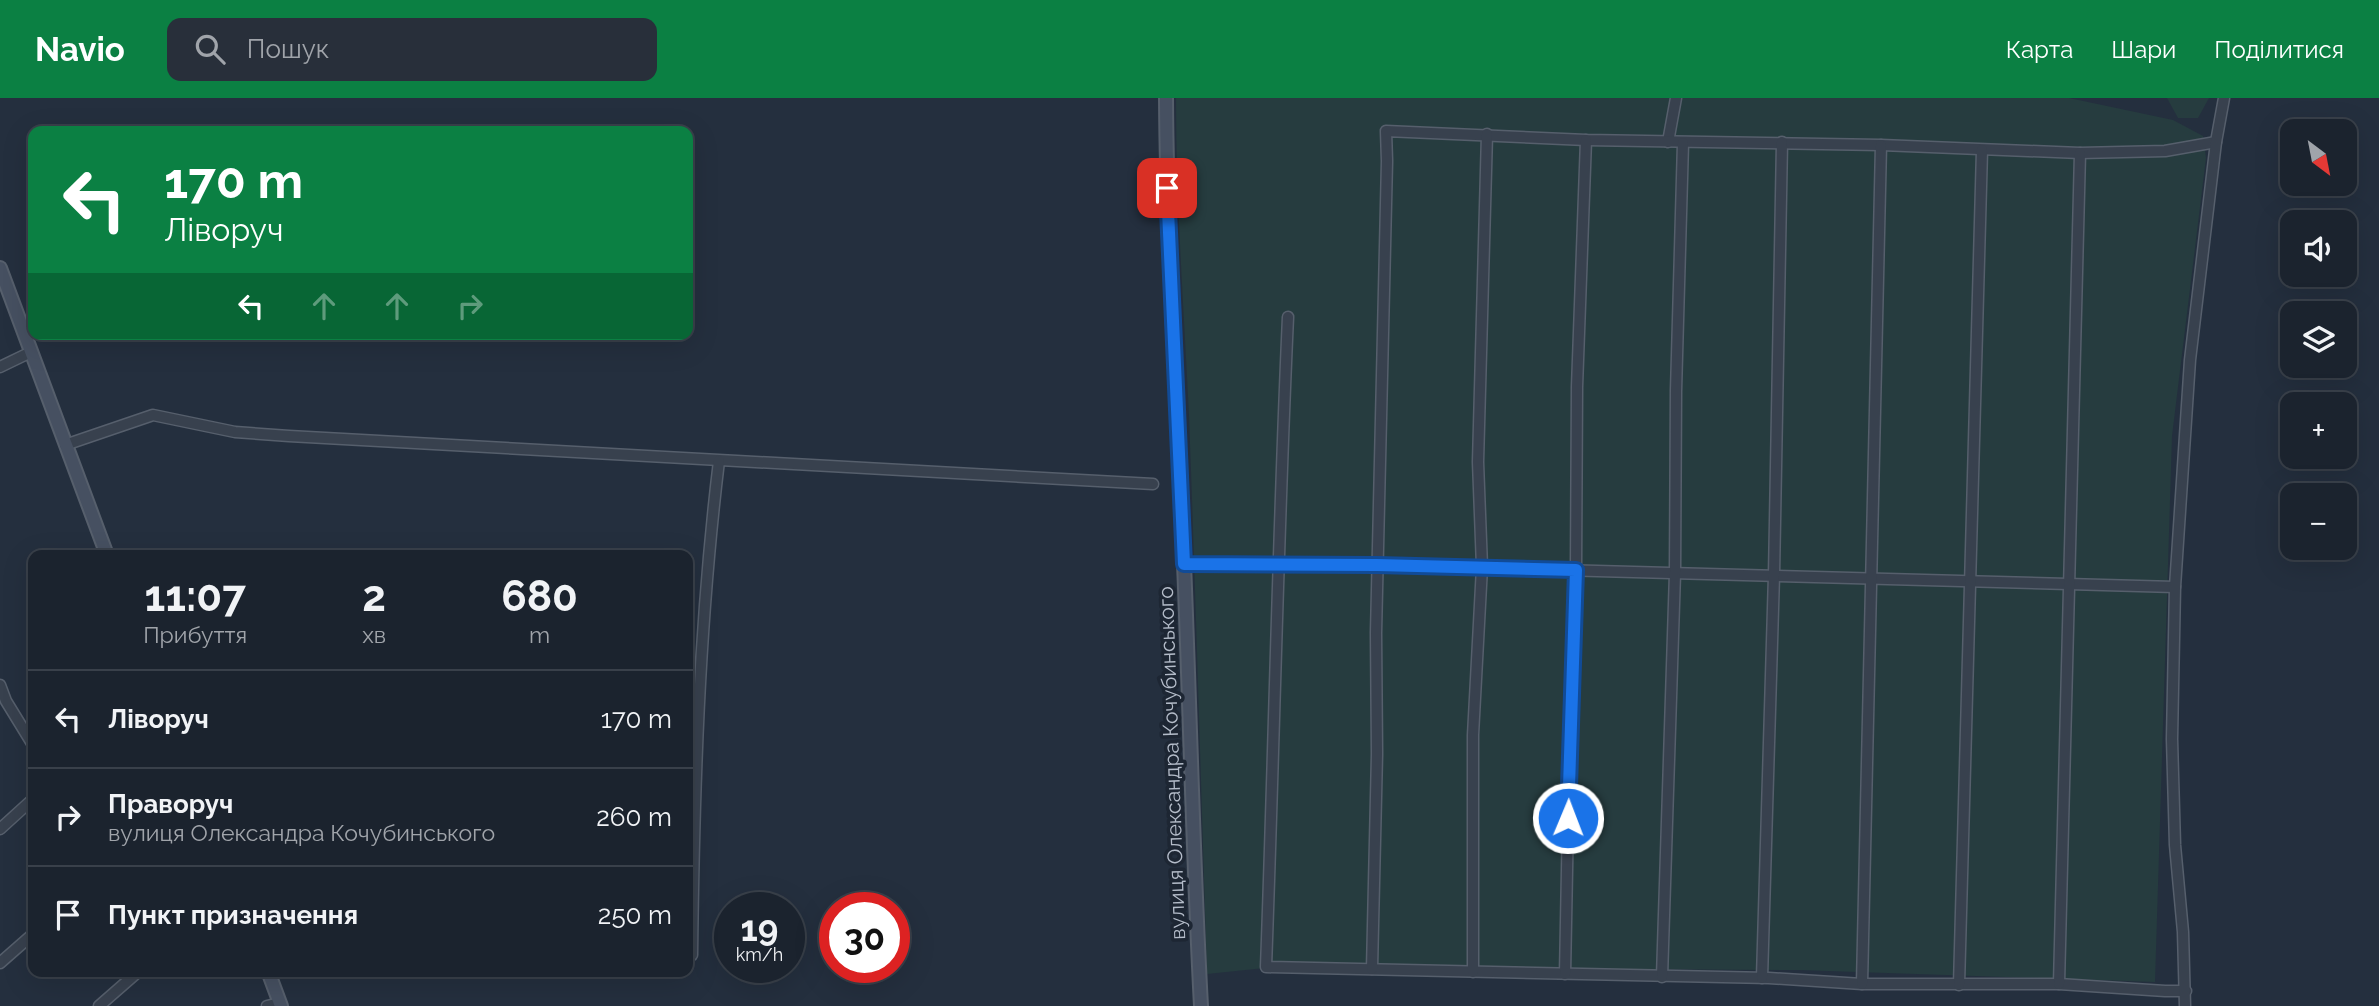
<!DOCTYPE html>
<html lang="uk">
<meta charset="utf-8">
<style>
:root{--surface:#1b232e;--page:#282f3a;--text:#f1f3f6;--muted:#a0a4aa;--line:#39404a;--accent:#0b8043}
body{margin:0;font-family:Raleway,sans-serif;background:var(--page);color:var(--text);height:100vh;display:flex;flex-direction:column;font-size:26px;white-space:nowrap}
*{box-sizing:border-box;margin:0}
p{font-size:23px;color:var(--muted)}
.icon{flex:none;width:38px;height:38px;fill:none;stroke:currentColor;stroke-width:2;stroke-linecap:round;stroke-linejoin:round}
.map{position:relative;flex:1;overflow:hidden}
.side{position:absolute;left:28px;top:452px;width:665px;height:427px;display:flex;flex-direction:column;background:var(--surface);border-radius:14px;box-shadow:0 7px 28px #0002,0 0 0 2px var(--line)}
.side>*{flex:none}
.top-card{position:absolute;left:28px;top:28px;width:665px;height:214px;border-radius:14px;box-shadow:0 7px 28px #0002,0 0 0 2px var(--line);background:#0b8043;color:#fff;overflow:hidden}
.needle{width:46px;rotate:148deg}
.buttons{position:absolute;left:2280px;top:21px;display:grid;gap:14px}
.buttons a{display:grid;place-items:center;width:77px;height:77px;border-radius:14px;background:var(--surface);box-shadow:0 7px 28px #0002,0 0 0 2px var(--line);font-size:35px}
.speed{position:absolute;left:714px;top:794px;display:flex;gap:14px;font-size:35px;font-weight:700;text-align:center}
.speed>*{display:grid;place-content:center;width:91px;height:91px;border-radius:50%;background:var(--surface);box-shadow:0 7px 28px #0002,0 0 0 2px var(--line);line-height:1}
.speed small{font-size:18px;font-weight:400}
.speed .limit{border:10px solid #d22;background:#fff;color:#111}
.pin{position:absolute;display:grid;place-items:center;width:60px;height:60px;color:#fff;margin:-30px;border-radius:14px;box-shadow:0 4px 10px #0006}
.me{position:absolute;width:77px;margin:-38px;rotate:1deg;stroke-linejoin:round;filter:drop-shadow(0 0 5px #0008)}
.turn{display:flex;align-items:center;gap:24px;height:147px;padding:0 21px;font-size:32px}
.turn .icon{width:91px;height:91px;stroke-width:2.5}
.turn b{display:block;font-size:49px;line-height:60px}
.lanes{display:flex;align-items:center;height:66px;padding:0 21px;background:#0003;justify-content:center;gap:35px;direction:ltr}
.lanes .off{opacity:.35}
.eta{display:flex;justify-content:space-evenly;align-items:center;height:119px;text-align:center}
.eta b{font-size:42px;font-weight:700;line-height:49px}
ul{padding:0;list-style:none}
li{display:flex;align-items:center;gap:21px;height:98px;padding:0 21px;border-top:2px solid var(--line)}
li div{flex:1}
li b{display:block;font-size:26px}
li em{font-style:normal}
header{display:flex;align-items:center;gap:42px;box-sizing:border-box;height:98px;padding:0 35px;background:var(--accent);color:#fff}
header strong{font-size:33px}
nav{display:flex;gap:38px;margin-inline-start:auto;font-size:24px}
.search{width:490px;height:63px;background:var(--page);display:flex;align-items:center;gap:18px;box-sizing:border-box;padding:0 24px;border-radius:14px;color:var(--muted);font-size:26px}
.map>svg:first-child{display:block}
.green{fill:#263c3f}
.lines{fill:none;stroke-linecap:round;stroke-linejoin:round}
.street-casing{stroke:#565f6c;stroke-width:13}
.secondary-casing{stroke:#565f6c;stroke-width:16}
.street{stroke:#38414e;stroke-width:10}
.secondary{stroke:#465061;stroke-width:12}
.route-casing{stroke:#114b97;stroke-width:18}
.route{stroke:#1a73e8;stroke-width:12}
.labels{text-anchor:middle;stroke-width:7;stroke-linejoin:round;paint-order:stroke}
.street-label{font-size:21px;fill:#b4bcc9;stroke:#1d2633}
</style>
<header>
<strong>Navio</strong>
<div class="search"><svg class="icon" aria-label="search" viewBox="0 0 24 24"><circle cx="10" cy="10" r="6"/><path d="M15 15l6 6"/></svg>Пошук</div>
<nav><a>Карта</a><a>Шари</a><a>Поділитися</a></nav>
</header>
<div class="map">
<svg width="2379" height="908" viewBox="0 0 2379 908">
<rect width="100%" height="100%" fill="#242f3e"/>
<g class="green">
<path d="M1176,0H2069L2173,22L2203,38L2206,60L2172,338L2155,884L1799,872L1438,870L1305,866L1207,876C1201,690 1196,504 1189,318C1184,212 1176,107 1176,0Z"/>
<polygon points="2167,0 2209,0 2198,20 2178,20"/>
</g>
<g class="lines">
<g class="street-casing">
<g id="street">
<polyline points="1668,44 1676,0"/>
<path d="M1288,219C1278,436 1274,653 1266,869L1769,880L1862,886H2059L2165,893H2186"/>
<polyline points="0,269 31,254"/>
<polyline points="65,347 153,317 235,334 289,338 1153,386"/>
<polyline points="1184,466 1377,467 2175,489"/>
<polyline points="0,587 6,603 33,647"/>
<polyline points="0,731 33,701"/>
<path d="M692,857C694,692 699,527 719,363"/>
<polyline points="0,865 33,836"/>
<polyline points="1372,871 1377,656 1376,535 1387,63 1386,33 1586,42 1881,47 2080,55 2165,53 2216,44"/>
<polyline points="1473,874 1473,637 1482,469 1478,364 1487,36"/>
<polyline points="1565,876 1569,668 1576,472 1577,289 1586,42"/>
<polyline points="1662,879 1675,475 1676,293 1683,45"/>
<polyline points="1762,880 1774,477 1782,44"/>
<polyline points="1862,886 1881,47"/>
<polyline points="2059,886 2080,55"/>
<polyline points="1959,887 1982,52"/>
<polyline points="99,908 139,873"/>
<polyline points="267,908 280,905"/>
<polyline points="2185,908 2183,834 2175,747 2172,641 2175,489 2190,262 2216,44 2224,0"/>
</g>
</g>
<g class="secondary-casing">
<g id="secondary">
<path d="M1166,0C1167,155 1178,310 1184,465C1190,612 1193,760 1201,908"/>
<polyline points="0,170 107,457"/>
<polyline points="268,873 281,908"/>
</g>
</g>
<use href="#street" class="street"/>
<use href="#secondary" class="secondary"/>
</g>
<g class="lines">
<g class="route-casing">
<polyline id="route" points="1167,90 1184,466 1377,467 1576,472 1568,720"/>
</g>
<use href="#route" class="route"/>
</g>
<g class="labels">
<g class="street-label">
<text transform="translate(1172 665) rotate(-92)" y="7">вулиця Олександра Кочубинського</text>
</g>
</g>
</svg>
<div class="buttons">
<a><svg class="needle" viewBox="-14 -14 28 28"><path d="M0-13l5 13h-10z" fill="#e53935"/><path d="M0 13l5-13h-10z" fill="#a0a4aa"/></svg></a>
<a><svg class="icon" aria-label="sound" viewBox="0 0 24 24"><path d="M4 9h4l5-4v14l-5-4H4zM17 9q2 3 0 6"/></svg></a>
<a><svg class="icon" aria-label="layers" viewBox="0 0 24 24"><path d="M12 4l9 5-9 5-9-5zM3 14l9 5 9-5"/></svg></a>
<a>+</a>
<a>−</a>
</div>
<div class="speed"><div>19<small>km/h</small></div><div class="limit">30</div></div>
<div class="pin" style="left:1167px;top:90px;background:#d93025"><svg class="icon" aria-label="arrive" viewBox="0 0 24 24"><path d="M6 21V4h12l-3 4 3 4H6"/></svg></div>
<svg class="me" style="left:1568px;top:720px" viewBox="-20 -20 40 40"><circle r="17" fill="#1a73e8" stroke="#fff" stroke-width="3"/><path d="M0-11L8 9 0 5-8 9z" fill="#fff"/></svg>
<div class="top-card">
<div class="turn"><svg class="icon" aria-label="left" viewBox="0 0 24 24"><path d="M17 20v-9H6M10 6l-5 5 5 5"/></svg><div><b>170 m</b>Ліворуч</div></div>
<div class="lanes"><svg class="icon" aria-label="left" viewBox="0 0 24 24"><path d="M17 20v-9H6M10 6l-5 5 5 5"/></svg><svg class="icon off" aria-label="ahead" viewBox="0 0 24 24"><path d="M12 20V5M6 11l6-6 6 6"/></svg><svg class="icon off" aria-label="ahead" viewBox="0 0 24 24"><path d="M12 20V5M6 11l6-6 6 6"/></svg><svg class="icon off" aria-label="right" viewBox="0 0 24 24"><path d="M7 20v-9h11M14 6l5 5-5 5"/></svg></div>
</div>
<section class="side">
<div class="eta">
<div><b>11:07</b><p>Прибуття</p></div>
<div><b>2</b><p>хв</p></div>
<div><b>680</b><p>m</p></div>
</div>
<ul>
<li><svg class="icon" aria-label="left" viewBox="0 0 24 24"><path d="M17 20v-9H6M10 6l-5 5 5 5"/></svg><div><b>Ліворуч</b></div><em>170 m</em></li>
<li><svg class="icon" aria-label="right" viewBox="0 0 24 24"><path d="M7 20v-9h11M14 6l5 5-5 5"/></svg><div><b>Праворуч</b><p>вулиця Олександра Кочубинського</p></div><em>260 m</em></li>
<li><svg class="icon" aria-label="arrive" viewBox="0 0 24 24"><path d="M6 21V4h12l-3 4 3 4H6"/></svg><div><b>Пункт призначення</b></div><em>250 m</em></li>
</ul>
</section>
</div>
